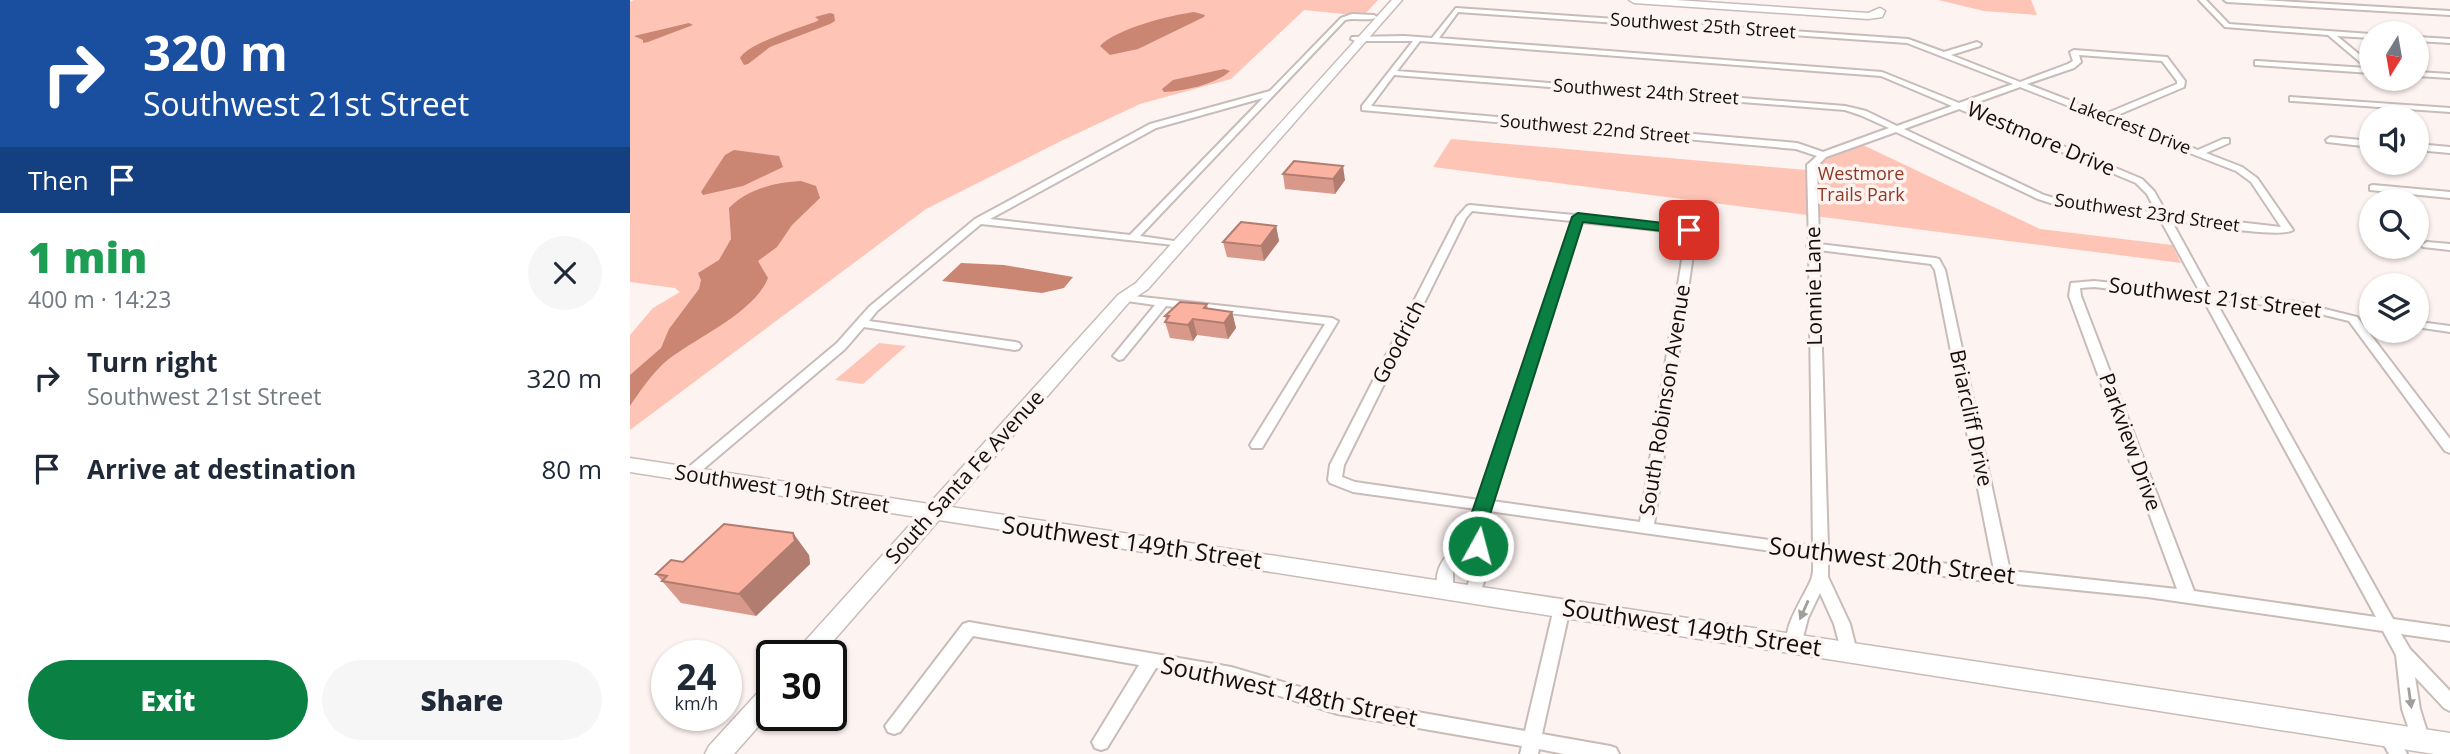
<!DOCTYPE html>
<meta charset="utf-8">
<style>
:root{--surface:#fff;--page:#f6f6f7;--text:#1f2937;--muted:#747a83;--accent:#0b8043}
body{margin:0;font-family:"Open Sans",sans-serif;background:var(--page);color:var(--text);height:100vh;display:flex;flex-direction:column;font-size:26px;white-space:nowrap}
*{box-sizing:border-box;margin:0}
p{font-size:23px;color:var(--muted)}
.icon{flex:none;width:38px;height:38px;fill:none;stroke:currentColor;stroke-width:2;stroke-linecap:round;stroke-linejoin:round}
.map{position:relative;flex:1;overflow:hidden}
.details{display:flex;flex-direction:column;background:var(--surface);width:630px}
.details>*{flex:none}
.guide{background:#1a4fa0;color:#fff;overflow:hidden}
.needle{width:46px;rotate:191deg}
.buttons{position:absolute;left:1729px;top:21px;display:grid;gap:14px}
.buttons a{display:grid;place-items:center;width:70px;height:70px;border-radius:50%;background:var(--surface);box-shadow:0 2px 5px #0004;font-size:35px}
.speed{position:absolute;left:21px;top:640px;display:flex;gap:14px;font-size:35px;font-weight:700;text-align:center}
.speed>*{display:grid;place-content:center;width:91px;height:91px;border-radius:50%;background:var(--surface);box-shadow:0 2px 5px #0004;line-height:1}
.speed small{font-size:18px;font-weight:400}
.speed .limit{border:4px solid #111;border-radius:10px;background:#fff;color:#111}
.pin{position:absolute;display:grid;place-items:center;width:60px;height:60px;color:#fff;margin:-30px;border-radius:14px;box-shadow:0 4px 10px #0006}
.me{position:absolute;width:77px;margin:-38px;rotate:7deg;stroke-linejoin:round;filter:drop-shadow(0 0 5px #0008)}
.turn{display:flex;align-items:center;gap:24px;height:147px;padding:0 28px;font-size:32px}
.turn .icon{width:91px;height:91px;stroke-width:2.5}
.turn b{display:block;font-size:49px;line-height:60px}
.then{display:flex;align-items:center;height:66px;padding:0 28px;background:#0003;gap:14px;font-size:26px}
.round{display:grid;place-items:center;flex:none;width:74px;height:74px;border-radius:37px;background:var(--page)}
.overview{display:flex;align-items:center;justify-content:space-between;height:119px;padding:0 28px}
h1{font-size:42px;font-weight:800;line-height:52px;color:#1e9e55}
.button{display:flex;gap:14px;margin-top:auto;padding:14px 28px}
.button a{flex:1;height:80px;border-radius:42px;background:var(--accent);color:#fff;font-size:28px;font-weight:800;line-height:80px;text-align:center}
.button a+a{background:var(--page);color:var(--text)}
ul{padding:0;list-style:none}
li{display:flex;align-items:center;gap:21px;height:91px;padding:0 28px}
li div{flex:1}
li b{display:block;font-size:26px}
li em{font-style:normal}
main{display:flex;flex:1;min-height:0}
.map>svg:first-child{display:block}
.green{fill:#fec4b6}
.water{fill:#cb8573}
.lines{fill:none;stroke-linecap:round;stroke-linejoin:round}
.street-casing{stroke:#c8bcb9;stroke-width:4}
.secondary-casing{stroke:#c8bcb9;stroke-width:3}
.street{fill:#fff;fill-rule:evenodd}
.secondary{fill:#fff;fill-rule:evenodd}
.wall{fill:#d9998a}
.shaded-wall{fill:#b07d70}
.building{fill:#fcb2a0;stroke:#b07d70;stroke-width:2}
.oneway{fill:#a09f9e}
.route{fill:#0b8043;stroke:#07532c;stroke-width:2}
.labels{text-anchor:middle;stroke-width:7;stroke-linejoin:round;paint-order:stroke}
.far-street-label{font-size:18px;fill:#120e0d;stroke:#fdf3f1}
.far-park-label{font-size:18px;fill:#8d3823;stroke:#fdf3f1}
.street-label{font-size:21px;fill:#120e0d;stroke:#fdf3f1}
.near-street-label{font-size:24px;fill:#120e0d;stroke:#fdf3f1}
</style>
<main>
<section class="details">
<div class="guide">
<div class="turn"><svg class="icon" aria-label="right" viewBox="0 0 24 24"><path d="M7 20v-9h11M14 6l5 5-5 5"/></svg><div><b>320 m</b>Southwest 21st Street</div></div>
<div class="then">Then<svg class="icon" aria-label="arrive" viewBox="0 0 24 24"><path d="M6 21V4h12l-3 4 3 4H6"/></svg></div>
</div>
<div class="overview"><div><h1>1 min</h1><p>400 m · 14:23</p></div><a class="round"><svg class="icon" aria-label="close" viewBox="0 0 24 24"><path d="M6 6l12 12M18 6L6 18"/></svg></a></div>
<ul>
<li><svg class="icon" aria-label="right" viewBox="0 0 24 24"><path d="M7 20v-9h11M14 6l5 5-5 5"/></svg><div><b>Turn right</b><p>Southwest 21st Street</p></div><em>320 m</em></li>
<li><svg class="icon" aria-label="arrive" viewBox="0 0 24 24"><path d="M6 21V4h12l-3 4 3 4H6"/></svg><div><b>Arrive at destination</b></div><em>80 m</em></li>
</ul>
<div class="button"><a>Exit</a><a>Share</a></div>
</section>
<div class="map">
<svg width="1820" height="754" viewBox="0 0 1820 754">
<rect width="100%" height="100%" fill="#fdf3f1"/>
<g class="green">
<polygon points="4,0 748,0 733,16 674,10 601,79 510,104 431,141 296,209 0,430 0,335 23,308 50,292 45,288 0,282 0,2"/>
<polygon points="1308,0 1401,0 1407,15 1354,11"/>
<polygon points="821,139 1188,171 1189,165 1198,158 1233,145 1410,229 1542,245 1551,263 803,167"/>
<polygon points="249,343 276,346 233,384 205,380"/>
</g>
<g class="water">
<path d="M564,12L575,15L574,17L508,49L480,55L470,46C485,29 541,15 564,12Z"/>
<path d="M200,13L204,14L205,21L200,24L140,47L118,64L114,65L110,58C119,43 167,29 185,22L189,20L185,17Z"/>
<polygon points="59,23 63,25 18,42 13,43 13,40 4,36"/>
<path d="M594,69L600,71C585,85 553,91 534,92L532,89L543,80Z"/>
<polygon points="104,150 149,156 153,167 113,186 73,195 71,192 95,155"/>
<path d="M171,181L186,186L190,198L162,225L147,247L128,261L138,278C124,314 64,338 34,363C21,375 10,391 0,406V375L31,348L39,329L69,289L71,280L68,273L89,260L101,239L99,208C117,189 146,182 171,181Z"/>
<polygon points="331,263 374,265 443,277 434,288 412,293 312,281"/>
</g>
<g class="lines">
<g class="street-casing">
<g id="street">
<polygon points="1569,0 1576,0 1599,24 1741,34 1741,38 1707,36 1741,64 1741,73 1625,65 1625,61 1628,61 1737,68 1698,35 1595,27"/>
<polygon points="1594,0 1631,0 1820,11 1820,15 1597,2"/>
<path d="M826,8L1278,39L1314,52L1347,42L1351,44L1350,46L1321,55L1390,82L1438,64L1443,61L1440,52L1444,50L1537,57L1555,81L1554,87L1483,117L1568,150L1593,139H1599V143L1576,153L1612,167L1627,178L1663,230C1649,239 1563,223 1541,220L1581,293L1666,302L1727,317L1820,439V453L1815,451L1719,321L1666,308L1585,300L1763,619L1820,627V641L1771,634L1780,649L1820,691V711L1814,708L1785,677L1790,709L1800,741L1797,747L1791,749L1785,747L1772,709L1766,655L1753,631L1517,597L1328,578L1198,559V577L1220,624L1227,652L1225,657L1219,659L1213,657L1204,624L1190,593L1178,618L1170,649L1164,651L1158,649C1150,630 1174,597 1181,580C1184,573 1183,565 1183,557L859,511L854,527L858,571L848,598L843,600L838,598L835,594L842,571L841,545L823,567V590L820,594L815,596L810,594C797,565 827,548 840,526C843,521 844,515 846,509L723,492L700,483L698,480L700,465L827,217L837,206L840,205L944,215L948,214L952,216L1063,228L1065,241L1024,524L1183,546L1179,248L1177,246L1179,244L1177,165L1187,156L1166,149L732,110V106L783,41H725L721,39L722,37L774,36L802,38ZM828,12L1277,43L1383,84L1329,103L1252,72L809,38ZM790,41L1251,76L1322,106L1267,126L1236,111L1215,106L767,71ZM1449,55L1532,61L1547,81V84L1475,114L1397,84L1444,68L1451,62ZM764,75L1215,110L1230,115L1259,128L1193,152L1167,143L741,106ZM1390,87L1606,171L1621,182L1651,227L1537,214L1524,191L1512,179L1337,106ZM1329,109L1506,183L1517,194L1527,213L1431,200L1414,195L1274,129ZM1266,132L1408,199L1430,206L1530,219L1570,292L1464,281L1441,283L1439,296L1547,589L1380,571L1315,270L1309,259L1305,258L1189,244L1187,166L1196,157ZM842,211L942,221L849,500L725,482L712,477L714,465L836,218ZM951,222L1054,233L1055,241L1010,522L862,501ZM1189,250L1301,264L1305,270L1364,570L1198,548ZM1464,287L1573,299L1746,617L1564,591L1451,296L1450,288Z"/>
<path d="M722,14L744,15L747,17C739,22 726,17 715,20L510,236L544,241V245L351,224L247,311L239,321L385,342L389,343L391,346L389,349L385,350L234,327L215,349L64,477H54L52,474L54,471L207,343L239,307L345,219L520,124L640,91L711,18ZM633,98L500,235L360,219L526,128Z"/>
<polygon points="1787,37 1820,39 1820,43 1787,41"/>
<polygon points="1787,72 1820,74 1820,78 1787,76"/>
<polygon points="1660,97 1820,108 1820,112 1663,101 1660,101"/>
<polygon points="1700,137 1741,141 1741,147 1697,142 1696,140"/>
<polygon points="1787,144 1820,147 1820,153 1787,150"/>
<polygon points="1743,185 1820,192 1820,198 1740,190 1740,186"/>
<polygon points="1797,242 1820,244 1820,250 1793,247 1792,245"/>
<polygon points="494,295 702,318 708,321 632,448 622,448 620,445 695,324 536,306 493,359 489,360 483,356 525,305 490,300 488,298 490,296"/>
<polygon points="1797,323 1820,326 1820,332 1793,328 1791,326 1793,324"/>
<polygon points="932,602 938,604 940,608 912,734 980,746 986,748 989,754 934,754 909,749 908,754 890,754 892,746 708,714 601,681 526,668 477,748 471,750 465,748 462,742 509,665 343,636 270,732 264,734 258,732 255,726 333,624 339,622 601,667 708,698 895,731 924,608 926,604"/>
<polygon points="1758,728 1764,730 1777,754 1759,754 1749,736 1752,730"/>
</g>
</g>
<g class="secondary-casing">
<g id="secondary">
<polygon points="762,0 772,0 518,289 500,301 321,507 1820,733 1820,754 1804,754 309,520 190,656 164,656 168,649 287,517 0,472 0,458 299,504 488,295 506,283"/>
<polygon points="999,0 1046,0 1238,13 1250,8 1255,11 1252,17 1238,19 1004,3"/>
<polygon points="142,684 142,711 104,754 75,754 79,746 133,687"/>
</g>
</g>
<use href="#street" class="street"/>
<use href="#secondary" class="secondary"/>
</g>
<g class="wall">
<polygon points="653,174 715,180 705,194 655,189"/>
<polygon points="646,226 649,241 634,261 597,257 593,242"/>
<polygon points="577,304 578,309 602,312 606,328 598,339 567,335 563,341 540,338 535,322 536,320 535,316"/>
<polygon points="179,555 180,564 126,616 51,603 26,574 53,562"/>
</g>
<g class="shaded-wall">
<polygon points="713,166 715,180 705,194 703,179"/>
<polygon points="646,226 649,241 634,261 631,246"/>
<polygon points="602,312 606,328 598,339 594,323"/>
<polygon points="563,319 567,335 563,341 558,325"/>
<polygon points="163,533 179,555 180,564 126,616 109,594"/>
</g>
<g class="building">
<polygon points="664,161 713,166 703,179 653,174"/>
<polygon points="611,222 646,226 631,246 593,242"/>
<polygon points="550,302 577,304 574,308 602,312 594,323 563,319 558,325 535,322 539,316 535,316"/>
<polygon points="94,524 163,533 165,541 109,594 32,581 37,576 26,574 41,560 53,562"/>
</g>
<defs><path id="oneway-solid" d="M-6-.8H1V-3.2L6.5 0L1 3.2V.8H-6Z" transform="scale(1.75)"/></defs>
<g class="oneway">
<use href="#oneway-solid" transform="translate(1174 610) rotate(114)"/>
<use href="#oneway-solid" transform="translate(1780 698) rotate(82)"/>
</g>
<polygon class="route" points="948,213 1059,226 1065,230 1059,234 953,222 856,527 857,546 854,551 848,553 841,551 837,527 942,217"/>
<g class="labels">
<g class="far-street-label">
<text transform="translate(1073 26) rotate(4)" y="6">Southwest 25th Street</text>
<text transform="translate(1016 92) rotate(4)" y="6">Southwest 24th Street</text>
<text transform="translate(1500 126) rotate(21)" y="6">Lakecrest Drive</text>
<text transform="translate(965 129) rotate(5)" y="6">Southwest 22nd Street</text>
<text transform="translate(1517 213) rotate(8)" y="6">Southwest 23rd Street</text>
</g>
<g class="far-park-label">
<text x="1231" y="180">Westmore<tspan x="1231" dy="21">Trails Park</tspan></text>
</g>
<g class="street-label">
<text transform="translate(1411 139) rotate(23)" y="7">Westmore Drive</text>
<text transform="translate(1184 286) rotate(-91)" y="7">Lonnie Lane</text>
<text transform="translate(1585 298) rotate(7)" y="7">Southwest 21st Street</text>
<text transform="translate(769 342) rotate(-63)" y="7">Goodrich</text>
<text transform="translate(1035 400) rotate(-81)" y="7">South Robinson Avenue</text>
<text transform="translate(1341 418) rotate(78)" y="7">Briarcliff Drive</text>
<text transform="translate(1500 442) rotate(70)" y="7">Parkview Drive</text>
<text transform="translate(335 477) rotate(-48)" y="7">South Santa Fe Avenue</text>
<text transform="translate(152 489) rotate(9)" y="7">Southwest 19th Street</text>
</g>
<g class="near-street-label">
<text transform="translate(502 543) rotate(8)" y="8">Southwest 149th Street</text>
<text transform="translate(1262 561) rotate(7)" y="8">Southwest 20th Street</text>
<text transform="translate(1062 628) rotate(9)" y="8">Southwest 149th Street</text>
<text transform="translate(659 692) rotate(12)" y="8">Southwest 148th Street</text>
</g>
</g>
</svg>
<div class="buttons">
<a><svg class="needle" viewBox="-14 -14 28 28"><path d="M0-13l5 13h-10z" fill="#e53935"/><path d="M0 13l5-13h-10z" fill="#747a83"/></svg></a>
<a><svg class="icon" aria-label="sound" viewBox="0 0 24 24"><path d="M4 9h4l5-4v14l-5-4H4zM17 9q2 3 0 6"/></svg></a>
<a><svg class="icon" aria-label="search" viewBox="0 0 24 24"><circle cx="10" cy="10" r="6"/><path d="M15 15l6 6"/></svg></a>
<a><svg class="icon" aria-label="layers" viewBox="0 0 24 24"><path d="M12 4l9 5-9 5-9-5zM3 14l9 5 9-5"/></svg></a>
</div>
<div class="speed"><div>24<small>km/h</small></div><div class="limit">30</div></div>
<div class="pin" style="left:1059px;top:230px;background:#d93025"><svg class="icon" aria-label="arrive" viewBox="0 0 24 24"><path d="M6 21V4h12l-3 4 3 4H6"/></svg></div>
<svg class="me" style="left:848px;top:546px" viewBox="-20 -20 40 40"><circle r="17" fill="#0b8043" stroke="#fff" stroke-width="3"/><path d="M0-11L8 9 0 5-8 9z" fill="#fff"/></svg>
</div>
</main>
